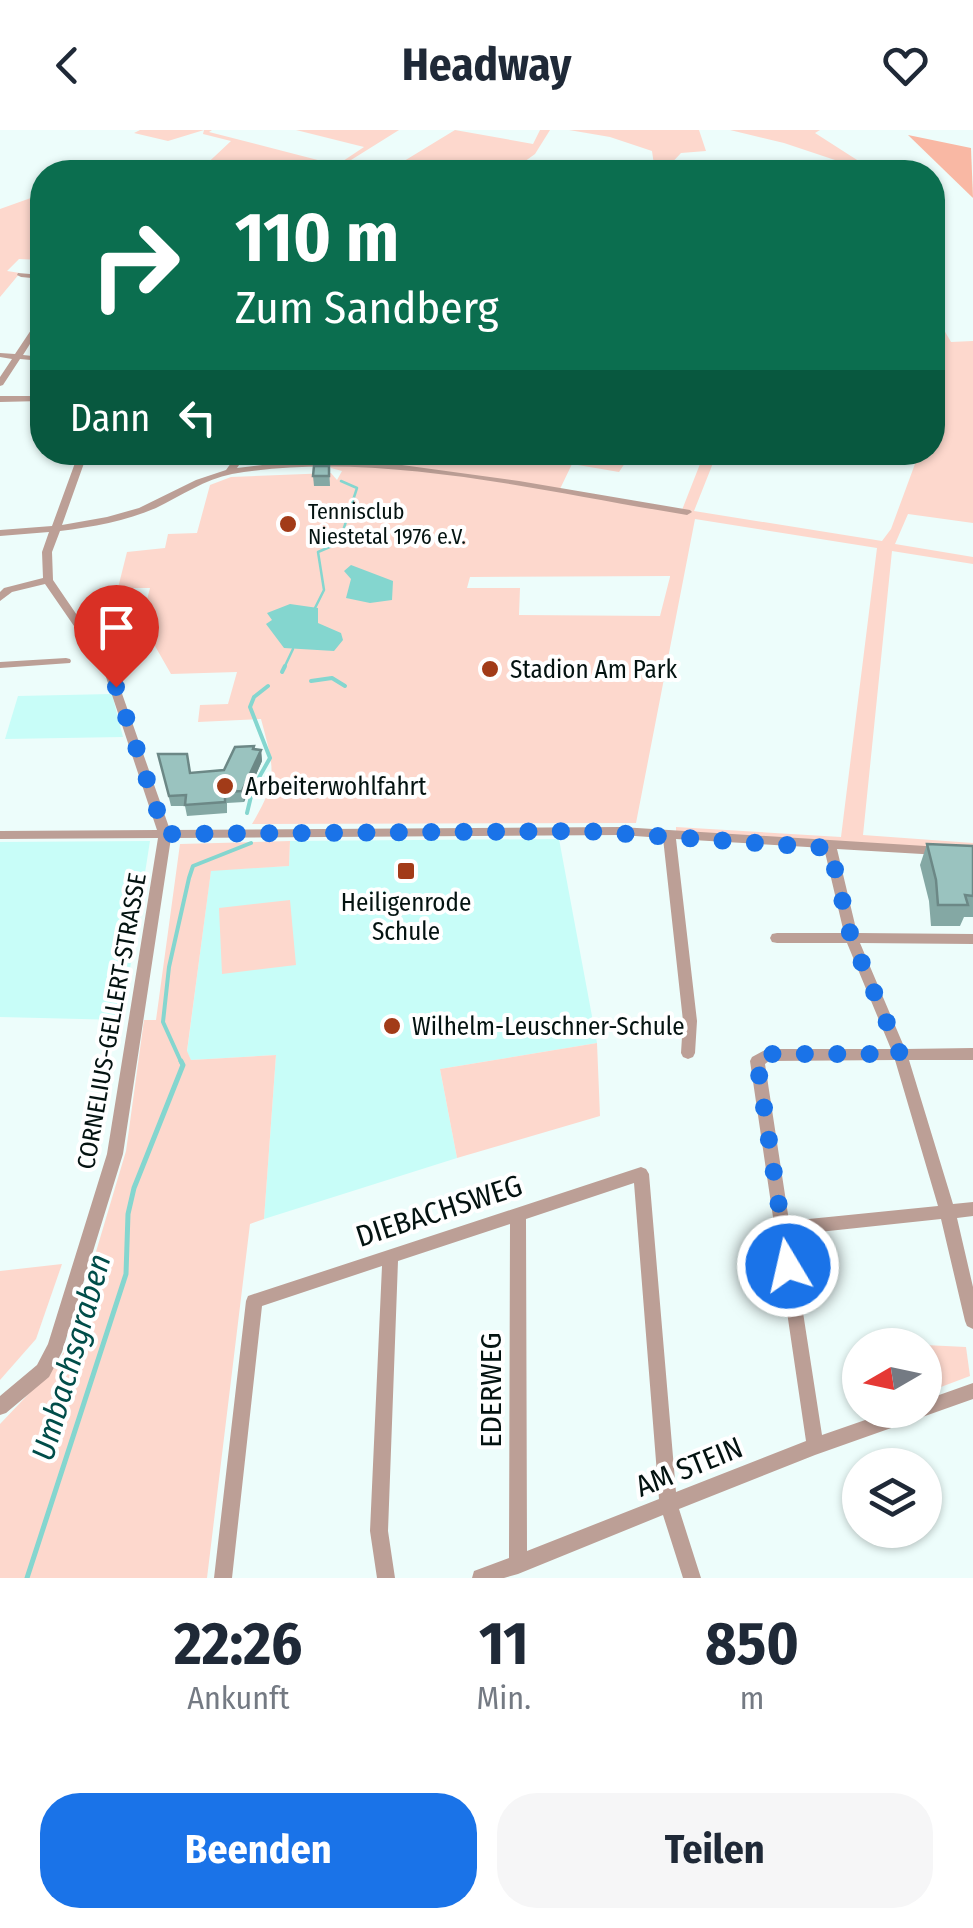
<!DOCTYPE html>
<html lang="de">
<style>
:root{--surface:#fff;--page:#f6f6f7;--text:#1f2937;--muted:#747a83;--accent:#1a73e8}
body{margin:0;font-family:"Fira Sans Condensed",sans-serif;background:var(--page);color:var(--text);height:100vh;display:flex;flex-direction:column;font-size:38px;white-space:nowrap}
*{box-sizing:border-box;margin:0}
p{font-size:32px;color:var(--muted)}
.icon{flex:none;width:55px;height:55px;fill:none;stroke:currentColor;stroke-width:2;stroke-linecap:round;stroke-linejoin:round}
.map{position:relative;height:1448px;overflow:hidden}
.sheet{display:flex;flex-direction:column;background:var(--surface);flex:1}
.sheet>*{flex:none}
.top-card{position:absolute;left:30px;top:30px;width:915px;height:305px;border-radius:40px;box-shadow:0 2px 8px #0004;background:#0b6e4f;color:#fff;overflow:hidden}
.needle{width:65px;rotate:261deg}
.fabs{position:absolute;left:842px;top:1198px;display:grid;gap:20px}
.fabs a{display:grid;place-items:center;width:100px;height:100px;border-radius:50%;background:var(--surface);box-shadow:0 2px 8px #0004;font-size:50px}
.pin{position:absolute;display:grid;place-items:center;width:85px;height:85px;color:#fff;margin:-102px -42px;border-radius:50% 50% 50% 0;rotate:-45deg;box-shadow:0 0 10px #0007}
.pin .icon{rotate:45deg}
.me{position:absolute;width:110px;margin:-55px;rotate:351deg;stroke-linejoin:round;filter:drop-shadow(0 0 8px #0008)}
.turn{display:flex;align-items:center;gap:35px;height:210px;padding:0 40px;font-size:45px}
.turn .icon{width:130px;height:130px;stroke-width:2.5}
.turn b{display:block;font-size:70px;line-height:85px}
.then{display:flex;align-items:center;height:95px;padding:0 40px;background:#0003;gap:20px;font-size:38px}
.eta{display:flex;justify-content:space-evenly;align-items:center;height:170px;text-align:center}
.eta b{font-size:60px;font-weight:700;line-height:70px}
.button{display:flex;gap:20px;margin-top:auto;padding:20px 40px}
.button a{flex:1;height:115px;border-radius:40px;background:var(--accent);color:#fff;font-size:40px;font-weight:700;line-height:115px;text-align:center}
.button a+a{background:var(--page);color:var(--text)}
header{display:flex;justify-content:space-between;align-items:center;height:130px;padding:0 40px;background:var(--surface);font-size:45px;font-weight:700}
.map>svg:first-child{display:block}
.built{fill:#c8fdf8}
.green{fill:#fdd8cd;fill-rule:evenodd}
.forest{fill:#f9b8a4}
.water{fill:#84d6cf}
.lines{fill:none;stroke-linecap:round;stroke-linejoin:round}
.stream-far2{stroke:#84d6cf;stroke-width:2.5}
.stream-far1{stroke:#84d6cf;stroke-width:4}
.stream{stroke:#84d6cf;stroke-width:5}
.street{fill:#bc9f96;fill-rule:evenodd}
.wall{fill:#84a8a4}
.shaded-wall{fill:#6c8886}
.building{fill:#9ac3bf;stroke:#6c8886;stroke-width:2.5}
.route{stroke:#1a73e8;stroke-width:18;stroke-dasharray:0 32.4}
.poi-dot{fill:#a23b18;stroke:#fff;stroke-width:4}
.labels{text-anchor:middle;stroke-width:8;stroke-linejoin:round;paint-order:stroke}
.far-poi-label{font-size:22px;fill:#041311;stroke:#fff;text-anchor:start}
.poi-label{font-size:25px;fill:#041311;stroke:#fff;text-anchor:start}
.street-label{font-size:25px;fill:#041311;stroke:#fff}
.near-street-label{font-size:30px;fill:#041311;stroke:#fff}
.near-water-label{font-size:32px;font-style:italic;fill:#004d49;stroke:#fff}
</style>
<header><svg class="icon" aria-label="back" viewBox="0 0 24 24"><path d="M15 5l-7 7 7 7"/></svg>Headway<svg class="icon" aria-label="heart" viewBox="0 0 24 24"><path d="M12 20l-8-8c-3-5 5-10 8-4 3-6 11-1 8 4z"/></svg></header>
<div class="map">
<svg width="973" height="1448" viewBox="0 0 973 1448">
<rect width="100%" height="100%" fill="#edfdfb"/>
<g class="built">
<polygon points="112,564 123,607 5,609 18,566"/>
<polygon points="559,709 597,913 440,939 457,1028 264,1089 276,925 191,930 187,922 211,740 289,736 290,711"/>
<polygon points="150,711 122,890 0,887 0,712"/>
</g>
<g class="green">
<polygon points="140,0 212,0 209,2 337,35 364,17 296,0 399,0 343,35 370,42 294,42 284,39 276,42 252,39 250,42 198,42 231,11 203,4 204,0 168,11 134,3"/>
<polygon points="455,0 533,14 540,0 550,0 535,24 510,42 386,42"/>
<polygon points="569,0 699,0 706,21 681,23 665,40 667,42 655,42 652,21 610,7"/>
<polygon points="730,0 820,0 815,3 868,37 871,42 784,13"/>
<polygon points="42,64 42,130 19,129 7,141 20,143 0,167 0,79"/>
<path d="M933,181L951,212L973,211V393L908,384L895,414L973,427V434L892,421L863,705L973,713V730L951,720L676,703V697L841,707L877,418L695,389L636,693L252,694C279,649 274,638 261,589L198,592L200,575L228,574L237,542L171,544L155,516L157,497H140L150,458H118L127,422L165,418L168,404L197,403L210,355L231,347L331,343L337,350L342,341L331,338L322,325L307,327L284,323H717L694,381L882,411L891,399L919,323L932,322L933,234L942,214L933,196ZM631,324L700,334L682,380L560,359L572,334L619,342ZM470,447L670,446V447L660,486L519,485L520,458H467Z"/>
<polygon points="290,711 289,736 211,741 187,921 191,930 276,925 264,1089 250,1094 207,1448 0,1448 0,1294 58,1233 70,1209 126,1021 144,890 156,890 180,714"/>
<polygon points="290,770 296,835 222,844 219,778"/>
<polygon points="597,913 600,986 457,1028 440,939"/>
<polygon points="62,1134 36,1209 0,1250 0,1141"/>
<polygon points="925,1215 966,1217 970,1246 925,1263"/>
</g>
<polygon class="forest" points="908,5 971,18 973,68"/>
<g class="water">
<polygon points="351,435 393,451 392,470 370,473 346,468 351,449 344,441"/>
<polygon points="290,474 318,478 318,493 341,503 343,510 334,521 284,518 266,494 272,490 267,483"/>
</g>
<g class="lines">
<g class="stream-far2">
<polyline points="333,322 342,332"/>
<polyline points="314,480 324,460 318,422 339,413 357,358 341,351"/>
<polyline points="284,538 293,519"/>
</g>
<g class="stream-far1">
<polyline points="282,542 285,536"/>
<polyline points="311,551 332,548 345,556"/>
<polyline points="247,683 253,658 270,628 250,577 254,567 268,556"/>
<polyline points="182,934 163,892 169,837 189,748 193,736 251,713"/>
</g>
<polyline class="stream" points="27,1448 126,1144 128,1084 134,1058 183,935 181,931"/>
<g class="street">
<polygon points="18,143 42,145 42,149 21,147 17,145"/>
<polygon points="39,188 42,188 42,195 23,225 42,227 42,231 20,229 3,255 0,256 0,247 12,229 0,227 0,223 15,224"/>
<polygon points="0,266 42,266 42,271 0,272"/>
<path d="M79,322H88L62,395L107,387L139,378L196,350L226,340L239,322H248L237,338L287,332H344L402,335L519,351L690,380L692,382L687,385C545,362 375,319 232,344C205,349 181,366 156,378C126,391 92,397 60,401L52,422L53,450L113,538L170,700L621,697L973,719V727L837,719L857,803L973,804V814L860,813L905,919L973,918V930H909L953,1074L973,1072V1086L957,1088L973,1157V1199L967,1196L965,1191L941,1089L791,1105L822,1305L894,1280H925V1270L973,1253V1269L815,1325L679,1379L701,1448H683L663,1385L518,1444L504,1448H472L474,1441L509,1428L510,1094L398,1131L388,1401L395,1448H377L370,1401L382,1136L262,1176L232,1448H214L246,1171L248,1166L641,1037L646,1039L649,1044L676,1362L806,1311L750,931L752,927L767,919H891L847,813H777L772,812L770,808L772,804L777,803H844L824,718L676,709L697,891L695,923L693,927L688,929L683,927L681,923L683,891L663,708L621,705L171,708L123,1024L62,1222L49,1247L6,1283L0,1285V1266L37,1235L48,1214L107,1024L158,708L0,709V701L157,700L103,538L45,454L12,462L0,471V462L4,458L43,448L42,422L49,402L0,406V400L52,396ZM895,930L938,1076L789,1091L765,934L769,931ZM634,1053L659,1369L527,1421L526,1089Z"/>
<polygon points="66,528 70,529 71,531 70,533 0,538 0,532"/>
</g>
</g>
<g class="wall">
<polygon points="329,336 330,356 314,356 313,346"/>
<polygon points="254,616 255,620 261,620 262,631 244,672 227,673 227,683 187,686 185,676 171,676 158,624 190,643 224,640"/>
<polygon points="927,714 973,716 973,787 964,787 960,796 931,796 929,771 920,735"/>
</g>
<polygon class="shaded-wall" points="261,620 262,631 244,672 242,661"/>
<g class="building">
<polygon points="314,336 329,336 329,346 313,346"/>
<polygon points="254,616 253,619 261,620 242,661 225,662 225,672 185,675 186,665 169,666 158,624 187,624 190,643 224,640 235,617"/>
<polygon points="927,714 973,716 973,766 965,765 968,775 938,775 936,750"/>
</g>
<g class="lines">
<polyline class="route" points="116,557 165,704 585,701 830,718 851,807 900,924 767,924 757,931 788,1136"/>
</g>
<g class="poi-dot">
<circle cx="288" cy="394" r="10"/>
<circle cx="490" cy="539" r="10"/>
<circle cx="225" cy="656" r="10"/>
<rect x="396" y="731" width="20" height="20" rx="5"/>
<circle cx="392" cy="896" r="10"/>
</g>
<g class="labels">
<g class="far-poi-label">
<text x="308" y="389">Tennisclub<tspan x="308" dy="25">Niestetal 1976 e.V.</tspan></text>
</g>
<g class="poi-label">
<text x="510" y="548">Stadion Am Park</text>
<text x="245" y="665">Arbeiterwohlfahrt</text>
<text x="406" y="781" text-anchor="middle">Heiligenrode<tspan x="406" dy="29">Schule</tspan></text>
<text x="412" y="905">Wilhelm-Leuschner-Schule</text>
</g>
<g class="street-label">
<text transform="translate(111 891) rotate(-80)" y="9">CORNELIUS-GELLERT-STRASSE</text>
</g>
<g class="near-street-label">
<text transform="translate(439 1081) rotate(-18)" y="10">DIEBACHSWEG</text>
<text transform="translate(491 1260) rotate(-90)" y="10">EDERWEG</text>
<text transform="translate(689 1337) rotate(-22)" y="10">AM STEIN</text>
</g>
<g class="near-water-label">
<text transform="translate(71 1227) rotate(-74)" y="11">Umbachsgraben</text>
</g>
</g>
</svg>
<div class="fabs">
<a><svg class="needle" viewBox="-14 -14 28 28"><path d="M0-13l5 13h-10z" fill="#e53935"/><path d="M0 13l5-13h-10z" fill="#747a83"/></svg></a>
<a><svg class="icon" aria-label="layers" viewBox="0 0 24 24"><path d="M12 4l9 5-9 5-9-5zM3 14l9 5 9-5"/></svg></a>
</div>
<div class="pin" style="left:116px;top:557px;background:#d93025"><svg class="icon" aria-label="arrive" viewBox="0 0 24 24"><path d="M6 21V4h12l-3 4 3 4H6"/></svg></div>
<svg class="me" style="left:788px;top:1136px" viewBox="-20 -20 40 40"><circle r="17" fill="#1a73e8" stroke="#fff" stroke-width="3"/><path d="M0-11L8 9 0 5-8 9z" fill="#fff"/></svg>
<div class="top-card">
<div class="turn"><svg class="icon" aria-label="right" viewBox="0 0 24 24"><path d="M7 20v-9h11M14 6l5 5-5 5"/></svg><div><b>110 m</b>Zum Sandberg</div></div>
<div class="then">Dann<svg class="icon" aria-label="left" viewBox="0 0 24 24"><path d="M17 20v-9H6M10 6l-5 5 5 5"/></svg></div>
</div>
</div>
<section class="sheet">
<div class="eta">
<div><b>22:26</b><p>Ankunft</p></div>
<div><b>11</b><p>Min.</p></div>
<div><b>850</b><p>m</p></div>
</div>
<div class="button"><a>Beenden</a><a>Teilen</a></div>
</section>
